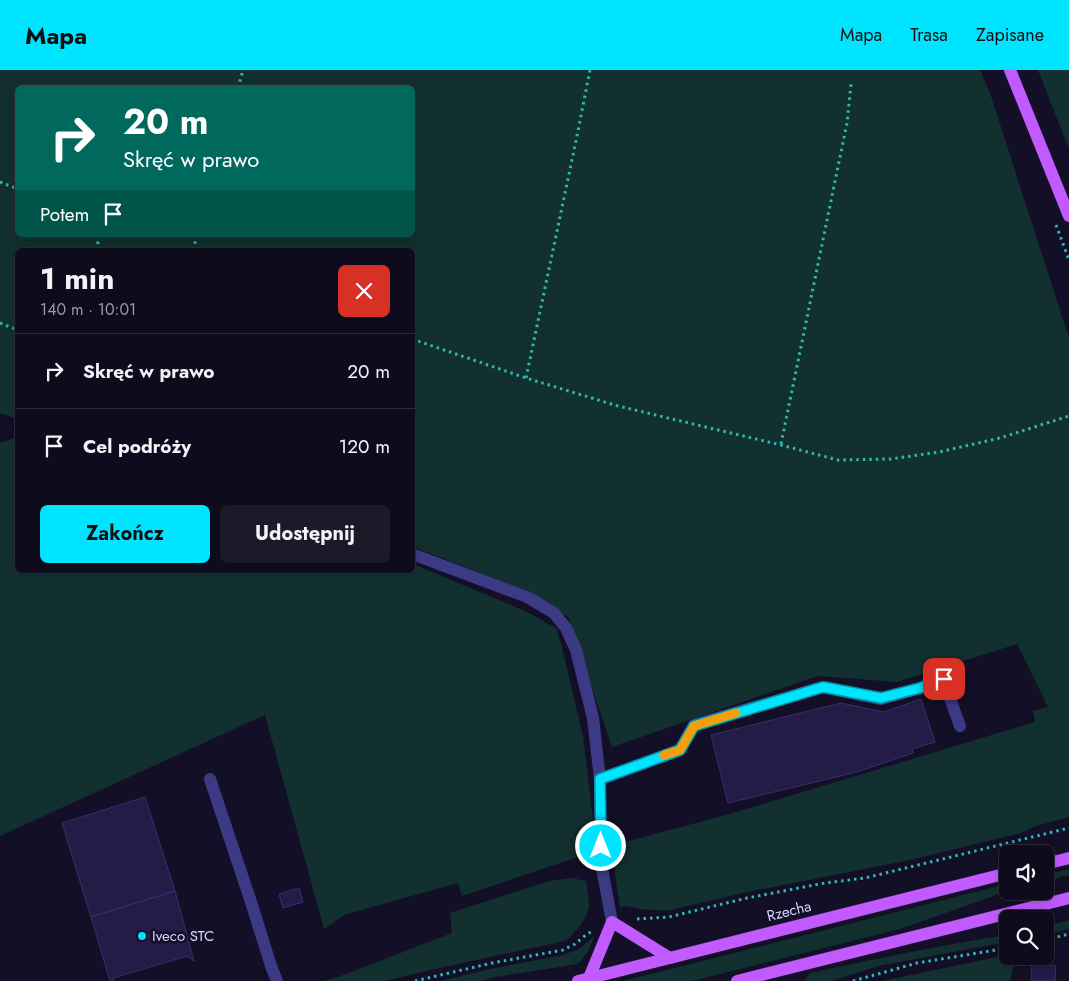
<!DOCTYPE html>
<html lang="pl">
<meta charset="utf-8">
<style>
:root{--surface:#0e0b1c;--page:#1c1929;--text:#f1f3f6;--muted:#9b9ba3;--line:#2e2b3b;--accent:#00e5ff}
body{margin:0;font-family:Jost,sans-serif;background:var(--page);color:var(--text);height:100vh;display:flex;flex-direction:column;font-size:19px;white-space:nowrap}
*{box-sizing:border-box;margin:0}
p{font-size:16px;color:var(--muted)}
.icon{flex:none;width:28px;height:28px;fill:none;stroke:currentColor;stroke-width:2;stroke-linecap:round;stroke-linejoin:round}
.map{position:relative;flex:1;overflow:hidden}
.details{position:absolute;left:15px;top:178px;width:400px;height:325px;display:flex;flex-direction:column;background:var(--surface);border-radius:8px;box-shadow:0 2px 12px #0003,0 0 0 1px var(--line)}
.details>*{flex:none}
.banner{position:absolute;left:15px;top:15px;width:400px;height:152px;border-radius:8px;box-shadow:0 2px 12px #0003,0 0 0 1px var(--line);background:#00695c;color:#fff;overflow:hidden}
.buttons{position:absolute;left:999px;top:775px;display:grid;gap:10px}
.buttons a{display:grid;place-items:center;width:55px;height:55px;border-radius:8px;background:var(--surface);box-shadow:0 2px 12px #0003,0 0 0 1px var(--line);font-size:25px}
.pin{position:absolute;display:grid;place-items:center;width:42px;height:42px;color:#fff;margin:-21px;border-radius:10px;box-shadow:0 2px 8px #0006}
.me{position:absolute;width:55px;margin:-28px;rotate:0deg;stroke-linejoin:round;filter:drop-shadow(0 0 4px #0008)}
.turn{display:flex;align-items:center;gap:18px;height:105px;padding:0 25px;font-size:22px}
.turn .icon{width:65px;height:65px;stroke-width:2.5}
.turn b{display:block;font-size:35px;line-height:42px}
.then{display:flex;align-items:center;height:48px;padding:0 25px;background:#0003;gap:10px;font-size:19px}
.round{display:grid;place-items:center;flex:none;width:52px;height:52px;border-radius:8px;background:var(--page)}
.headline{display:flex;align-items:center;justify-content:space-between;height:85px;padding:0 25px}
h1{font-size:30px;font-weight:700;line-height:38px}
.button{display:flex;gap:10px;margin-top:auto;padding:10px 25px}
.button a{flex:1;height:58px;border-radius:8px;background:var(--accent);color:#111;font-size:20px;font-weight:700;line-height:58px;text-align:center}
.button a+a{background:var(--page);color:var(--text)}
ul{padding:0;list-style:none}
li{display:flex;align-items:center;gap:15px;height:75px;padding:0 25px;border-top:1px solid var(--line)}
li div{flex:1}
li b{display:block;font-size:19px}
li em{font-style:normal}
header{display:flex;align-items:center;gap:30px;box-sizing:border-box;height:70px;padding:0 25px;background:var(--accent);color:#111}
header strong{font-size:24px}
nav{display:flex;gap:28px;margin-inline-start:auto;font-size:18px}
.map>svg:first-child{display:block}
.green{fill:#12302f;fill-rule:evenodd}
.building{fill:#241b47;stroke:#3b2d73}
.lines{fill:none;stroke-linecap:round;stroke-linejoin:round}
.path{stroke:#2fb8b0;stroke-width:3;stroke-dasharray:2.5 4;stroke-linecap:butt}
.minor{stroke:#3d3a85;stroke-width:12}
.major{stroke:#c25bff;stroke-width:12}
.route-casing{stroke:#0095a6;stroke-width:12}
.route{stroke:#00e5ff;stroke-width:9}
.slow{stroke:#f59e0b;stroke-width:9}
.poi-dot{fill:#00e5ff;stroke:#130f26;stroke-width:2}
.labels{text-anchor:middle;stroke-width:5;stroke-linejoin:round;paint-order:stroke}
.street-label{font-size:15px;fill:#d9d4ff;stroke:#130f26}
.poi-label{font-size:15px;fill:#d9d4ff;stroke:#130f26;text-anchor:start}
</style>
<header>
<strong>Mapa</strong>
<nav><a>Mapa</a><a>Trasa</a><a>Zapisane</a></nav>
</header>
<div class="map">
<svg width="1069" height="911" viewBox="0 0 1069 911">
<rect width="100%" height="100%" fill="#130f26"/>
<g class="green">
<path d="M0,0H980L990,23L1069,268V747L1036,756L1021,763L910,790L743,823L667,841L641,839L625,836L620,838L615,804L614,775L733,743L1035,652L1033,641L1048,637L1017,574L897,612L818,606L612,677L568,547L528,521L413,477L412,180H18L17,349L0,343ZM18,18H412V165H18Z"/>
<polygon points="1038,0 1069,0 1069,79"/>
<polygon points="17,367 18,500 412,500 413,494 523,540 556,558 562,577 583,666 593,749 593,782 462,826 458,813 344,845 324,859 265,645 0,766 0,373"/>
<polygon points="1069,799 1069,805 1045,811 1045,805"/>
<path d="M572,808L586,811C587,819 589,827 589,835C588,848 575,863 565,871L426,901L386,911H324L346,904L452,863L450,843L549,811Z"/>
<polygon points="1007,814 1008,821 900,859 692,911 623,911"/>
<polygon points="1069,850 1069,859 1045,865 1045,856"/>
<path d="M1007,865V872L878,896L832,911H806L805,910L810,903C875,889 941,875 1007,865Z"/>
<path d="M594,866C591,878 586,885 578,894L495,907L481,911H440L485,900L563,885L579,879Z"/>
<polygon points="1007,885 1008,886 1016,886 1010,911 882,911"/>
</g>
<g class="building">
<polygon points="921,629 935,672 912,679 913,683 857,702 728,733 711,665 841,633 884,642"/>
<polygon points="145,727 175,821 91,847 62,753"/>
<polygon points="299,818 303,832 283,838 279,824"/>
<polygon points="175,821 194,891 187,886 113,908 113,911 110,911 91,847"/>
<polygon points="1032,894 1056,896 1055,911 1031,911"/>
</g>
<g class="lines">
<g class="path">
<polyline points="238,18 243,0"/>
<polyline points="0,112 18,119"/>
<polyline points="1056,155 1069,190"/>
<polyline points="95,180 101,165"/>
<polyline points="193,180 197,165"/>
<polyline points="0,253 18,260"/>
<polyline points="412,269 526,308 618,336 781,375 838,390 891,389 939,382 1000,368 1069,346"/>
<polyline points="526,308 576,71 590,0"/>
<polyline points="781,374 847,53 851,14"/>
<polyline points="637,849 669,847 747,828 825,813 865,808 1069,758"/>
<polyline points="1045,870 1069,864"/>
<polyline points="415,911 492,893 563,880 575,874 587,864 591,862"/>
<polyline points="853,911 917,893 1008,878"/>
</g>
<g class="minor">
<polyline points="412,484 527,527 554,543 566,558 576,580 593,648 600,709 601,793 612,852"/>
<polyline points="210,709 252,835 271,896 277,911"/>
<polyline points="600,709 680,680 694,655 823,617 881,629 920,618 943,609 960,656"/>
</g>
<g class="major">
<polyline points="1010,0 1069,146"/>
<polyline points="1045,794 1069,788"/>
<polyline points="589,908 612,852 670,888"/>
<polyline points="578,911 1008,803"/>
<polyline points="737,911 1069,828"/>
</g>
</g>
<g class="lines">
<g class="route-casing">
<polyline id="route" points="601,776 600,709 680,680 694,656 823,617 881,628 920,618 944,609"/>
</g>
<use href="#route" class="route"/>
<polyline class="slow" points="664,685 680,680 694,656 736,643"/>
</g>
<circle class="poi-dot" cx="142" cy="866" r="5"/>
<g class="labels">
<g class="street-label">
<text transform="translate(789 841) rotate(-14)" y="5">Rzecha</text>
</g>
<g class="poi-label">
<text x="152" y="871">Iveco STC</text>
</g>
</g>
</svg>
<div class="buttons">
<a><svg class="icon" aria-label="sound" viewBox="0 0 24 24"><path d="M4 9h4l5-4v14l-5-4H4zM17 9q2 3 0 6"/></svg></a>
<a><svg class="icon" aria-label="search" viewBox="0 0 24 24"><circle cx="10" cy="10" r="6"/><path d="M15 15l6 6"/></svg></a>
</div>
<div class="pin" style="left:944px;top:609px;background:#d93025"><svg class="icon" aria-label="arrive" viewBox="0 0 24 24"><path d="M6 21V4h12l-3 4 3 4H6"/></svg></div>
<svg class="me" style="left:601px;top:776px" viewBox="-20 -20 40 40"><circle r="17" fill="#00e5ff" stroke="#fff" stroke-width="3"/><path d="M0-11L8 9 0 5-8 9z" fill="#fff"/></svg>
<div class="banner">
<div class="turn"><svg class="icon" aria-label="right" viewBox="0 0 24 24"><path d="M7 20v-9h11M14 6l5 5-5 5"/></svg><div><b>20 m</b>Skręć w prawo</div></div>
<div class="then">Potem<svg class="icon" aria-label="arrive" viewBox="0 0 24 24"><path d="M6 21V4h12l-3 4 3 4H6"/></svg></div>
</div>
<section class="details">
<div class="headline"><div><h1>1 min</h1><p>140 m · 10:01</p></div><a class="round" style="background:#d93025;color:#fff"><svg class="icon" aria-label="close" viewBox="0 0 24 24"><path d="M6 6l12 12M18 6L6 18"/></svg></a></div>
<ul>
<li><svg class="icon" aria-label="right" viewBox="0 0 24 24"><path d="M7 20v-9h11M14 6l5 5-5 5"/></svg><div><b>Skręć w prawo</b></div><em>20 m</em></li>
<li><svg class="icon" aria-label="arrive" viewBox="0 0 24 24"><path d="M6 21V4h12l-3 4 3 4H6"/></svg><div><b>Cel podróży</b></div><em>120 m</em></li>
</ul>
<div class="button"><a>Zakończ</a><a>Udostępnij</a></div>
</section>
</div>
